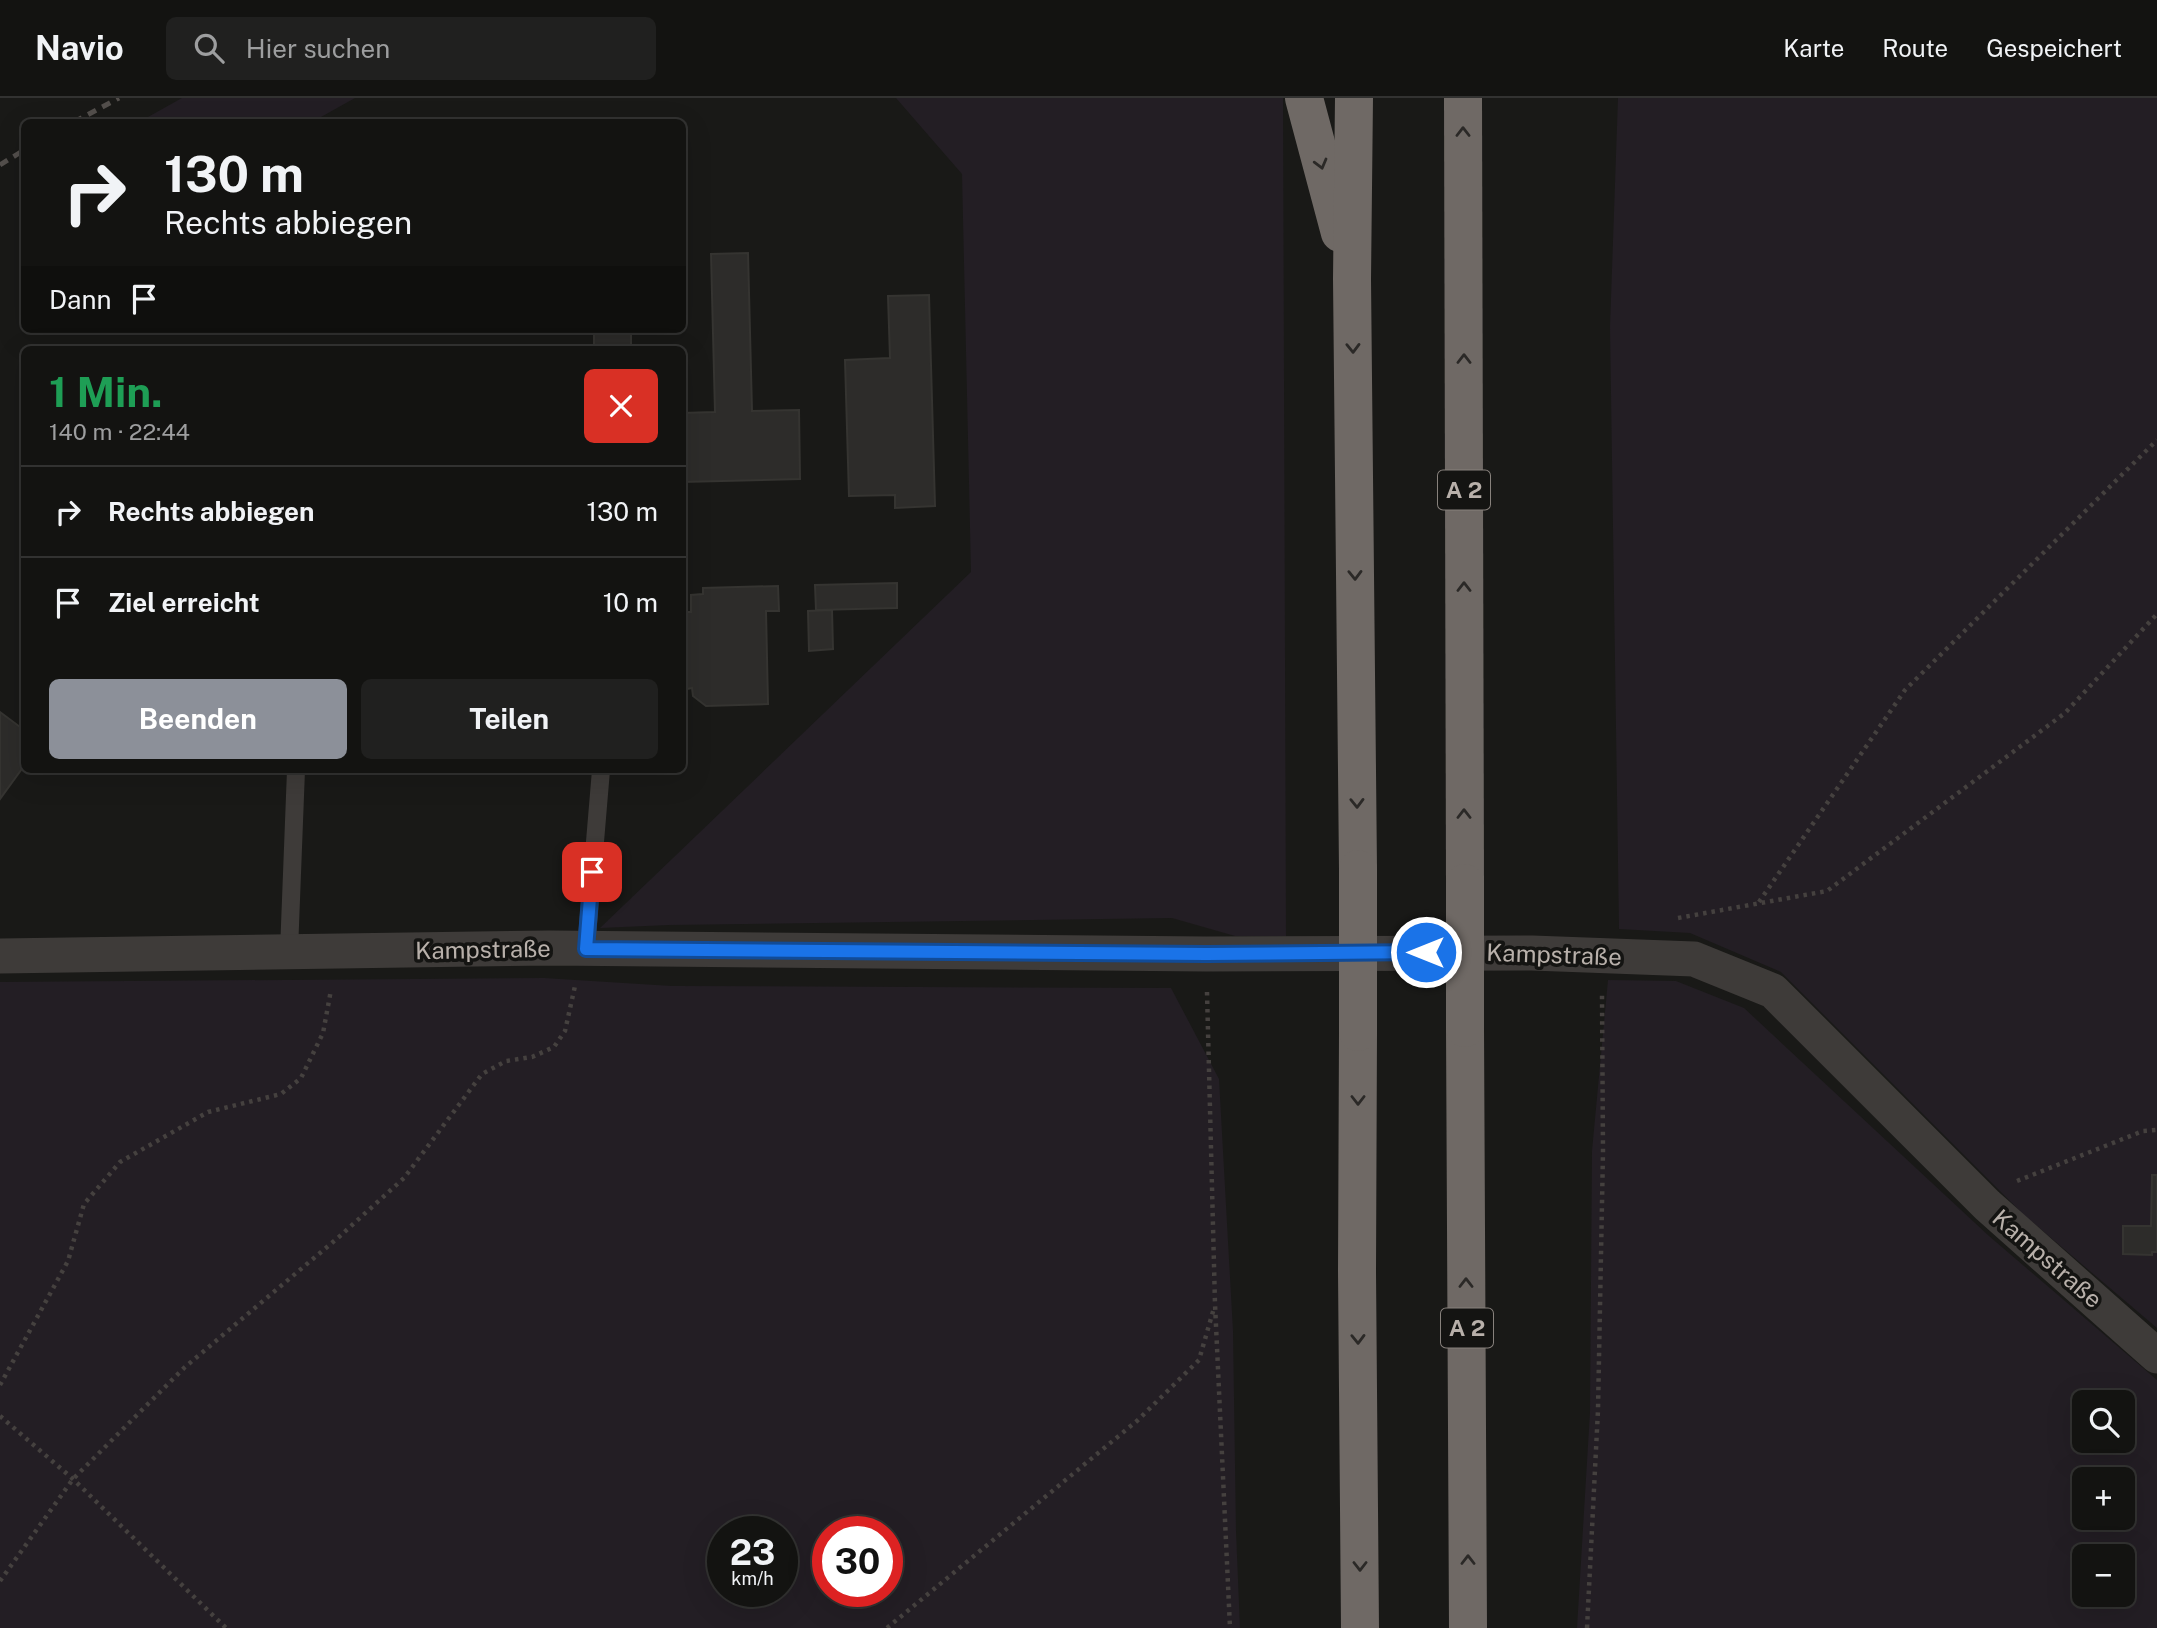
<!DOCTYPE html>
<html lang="de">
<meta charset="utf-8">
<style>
:root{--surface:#131311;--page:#20201f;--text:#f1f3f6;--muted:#9d9e9f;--line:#323231;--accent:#8c9099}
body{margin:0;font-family:"Public Sans",sans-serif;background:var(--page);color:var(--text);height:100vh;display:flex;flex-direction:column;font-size:26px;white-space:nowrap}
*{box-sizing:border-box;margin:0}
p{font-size:23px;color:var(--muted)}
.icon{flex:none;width:38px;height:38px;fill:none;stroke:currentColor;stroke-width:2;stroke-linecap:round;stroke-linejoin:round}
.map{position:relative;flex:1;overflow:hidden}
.drawer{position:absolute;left:21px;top:248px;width:665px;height:427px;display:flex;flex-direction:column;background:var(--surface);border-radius:10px;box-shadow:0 7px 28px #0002,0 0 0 2px var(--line)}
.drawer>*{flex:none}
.banner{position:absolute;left:21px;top:21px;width:665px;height:214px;border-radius:10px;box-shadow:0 7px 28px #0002,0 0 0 2px var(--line);background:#131311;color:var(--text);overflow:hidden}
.tools{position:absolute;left:2072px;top:1292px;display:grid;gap:14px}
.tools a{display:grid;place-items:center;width:63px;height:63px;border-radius:10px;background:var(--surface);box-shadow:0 7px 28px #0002,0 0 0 2px var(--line);font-size:35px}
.speed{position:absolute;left:707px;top:1418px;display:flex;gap:14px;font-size:35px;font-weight:700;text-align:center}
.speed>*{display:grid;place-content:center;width:91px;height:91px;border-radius:50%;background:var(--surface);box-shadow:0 7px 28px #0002,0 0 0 2px var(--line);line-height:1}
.speed small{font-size:18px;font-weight:400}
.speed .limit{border:10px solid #d22;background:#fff;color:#111}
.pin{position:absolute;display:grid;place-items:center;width:60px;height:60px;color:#fff;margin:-30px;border-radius:14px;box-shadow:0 4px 10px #0006}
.me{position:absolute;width:77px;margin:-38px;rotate:270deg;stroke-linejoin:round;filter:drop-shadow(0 0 5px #0008)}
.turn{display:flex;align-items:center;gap:24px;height:147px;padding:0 28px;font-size:32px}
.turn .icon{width:91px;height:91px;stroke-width:2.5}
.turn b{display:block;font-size:49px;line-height:60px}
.then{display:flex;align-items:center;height:66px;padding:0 28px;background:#0003;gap:14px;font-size:26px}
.round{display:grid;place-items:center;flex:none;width:74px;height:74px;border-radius:10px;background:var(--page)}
.headline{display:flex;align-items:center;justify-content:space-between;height:119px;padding:0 28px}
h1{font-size:42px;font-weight:700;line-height:52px;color:#1e9e55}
.primary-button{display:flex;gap:14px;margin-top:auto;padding:14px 28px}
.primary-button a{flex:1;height:80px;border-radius:10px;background:var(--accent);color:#fff;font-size:28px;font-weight:700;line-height:80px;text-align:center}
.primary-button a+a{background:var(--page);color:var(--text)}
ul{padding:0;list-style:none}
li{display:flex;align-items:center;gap:21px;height:91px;padding:0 28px;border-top:2px solid var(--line)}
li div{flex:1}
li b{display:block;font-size:26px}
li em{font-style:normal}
header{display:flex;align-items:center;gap:42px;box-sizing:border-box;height:98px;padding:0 35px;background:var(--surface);border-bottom:2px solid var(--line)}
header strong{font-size:33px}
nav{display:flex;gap:38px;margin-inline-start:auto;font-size:24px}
.search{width:490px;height:63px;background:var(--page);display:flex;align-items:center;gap:18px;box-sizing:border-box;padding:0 24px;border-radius:10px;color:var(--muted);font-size:26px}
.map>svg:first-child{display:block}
.green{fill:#231e24;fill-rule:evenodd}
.building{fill:#2d2c2a;stroke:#353431;stroke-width:2}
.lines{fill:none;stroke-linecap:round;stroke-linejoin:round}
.path{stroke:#45413f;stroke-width:4.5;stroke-dasharray:3.5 5;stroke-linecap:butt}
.service{stroke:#3e3b39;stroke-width:18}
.minor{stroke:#3e3b39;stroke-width:35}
.motorway{stroke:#6f6965;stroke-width:38}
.rail{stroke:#534f4c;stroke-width:5;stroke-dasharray:9 7;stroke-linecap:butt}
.motorway-bridge{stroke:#6f6965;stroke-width:38}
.oneway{stroke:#2b2927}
.route-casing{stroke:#114b97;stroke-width:18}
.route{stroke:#1a73e8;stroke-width:12}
.labels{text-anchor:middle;stroke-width:7;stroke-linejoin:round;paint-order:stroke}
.shield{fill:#141412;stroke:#87817c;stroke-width:2}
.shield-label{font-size:23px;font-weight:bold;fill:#b8b0aa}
.street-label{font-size:24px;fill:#b8b0aa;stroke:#141412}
</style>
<header>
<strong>Navio</strong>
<div class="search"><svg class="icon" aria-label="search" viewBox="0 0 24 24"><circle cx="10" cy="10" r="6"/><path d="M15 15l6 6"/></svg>Hier suchen</div>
<nav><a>Karte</a><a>Route</a><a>Gespeichert</a></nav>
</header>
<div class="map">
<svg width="2157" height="1530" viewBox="0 0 2157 1530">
<rect width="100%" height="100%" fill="#191917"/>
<g class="green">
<polygon points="182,0 355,0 312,24 139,24"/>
<polygon points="896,0 1283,0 1286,838 1235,838 1172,820 669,827 600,830 971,474 962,76"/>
<polygon points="1618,0 2157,0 2157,1230 2024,1117 1781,874 1690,835 1619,831 1610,229"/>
<path d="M544,880L672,888L1171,890L1219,981L1233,1233L1236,1433L1240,1530H0V884ZM782,1433V1493H723V1433ZM887,1433V1493H828V1433Z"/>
<path d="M1608,882L1676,883L1744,910L1989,1138L2157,1282V1530H1577L1590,1314L1592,1053ZM2084,1304H2123V1342H2084ZM2084,1381H2123V1419H2084ZM2084,1458H2123V1496H2084Z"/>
</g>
<g class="building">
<polygon points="748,155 752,313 799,312 800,381 682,384 682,315 715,314 711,156"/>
<polygon points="929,197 935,408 895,410 895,397 849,398 845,262 890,260 888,198"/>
<rect x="594" y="231" width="37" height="21"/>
<polygon points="897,485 897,510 816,512 815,487"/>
<polygon points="778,488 779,513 766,513 768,606 706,608 693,598 692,590 687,591 686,514 691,514 691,497 703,496 703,490"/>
<polygon points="832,512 833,551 809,553 808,513"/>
<polygon points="0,614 24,632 24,668 0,701"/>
<polygon points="2152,1077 2157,1077 2157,1154 2152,1154 2152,1157 2123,1156 2123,1128 2151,1128"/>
</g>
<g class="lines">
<g class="path">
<polyline points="1759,804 1905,592 2157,342"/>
<polyline points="1678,820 1827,793 2065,615 2157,516"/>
<polyline points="1207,894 1215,1206 1230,1530"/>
<polyline points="2017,1083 2143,1033 2157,1032"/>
<polyline points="0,1287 68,1163 84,1106 120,1064 208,1014 281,996 301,980 323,935 331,892"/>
<polyline points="0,1318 73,1381 226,1530"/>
<polyline points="0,1483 73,1381 185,1269 340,1138 404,1080 482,976 506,963 532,959 554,949 565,933 575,888"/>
<polyline points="887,1530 1138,1322 1199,1262 1214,1210"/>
<polyline points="1587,1530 1598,1312 1603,1054 1602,897"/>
</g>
<g class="service">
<polyline points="586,851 601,672"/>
<polyline points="289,853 296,672"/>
</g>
<polyline class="minor" points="0,858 550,850 1206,856 1532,855 1694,861 1773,893 1987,1107 2157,1258"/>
<g class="motorway">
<polyline points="1304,0 1340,135"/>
<polyline points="1354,0 1352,181 1358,771"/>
<polyline points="1463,0 1465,785"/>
<polyline points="1465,930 1468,1530"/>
<polyline points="1358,934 1357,1173 1360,1530"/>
</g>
<g class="rail">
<polyline points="74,24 119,0"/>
<polyline points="0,67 24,52"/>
</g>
<g class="motorway-bridge">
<polyline points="1358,771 1358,934"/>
<polyline points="1465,785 1465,930"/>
</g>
</g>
<defs><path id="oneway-chevron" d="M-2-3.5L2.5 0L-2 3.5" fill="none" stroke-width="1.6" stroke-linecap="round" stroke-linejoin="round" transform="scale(1.75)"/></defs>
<g class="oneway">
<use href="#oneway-chevron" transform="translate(1463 34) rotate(-90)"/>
<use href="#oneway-chevron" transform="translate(1321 66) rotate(75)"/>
<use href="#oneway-chevron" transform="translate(1353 250) rotate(89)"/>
<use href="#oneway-chevron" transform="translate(1464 261) rotate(-90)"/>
<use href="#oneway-chevron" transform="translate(1355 477) rotate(89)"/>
<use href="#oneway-chevron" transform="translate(1464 489) rotate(-90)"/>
<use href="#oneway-chevron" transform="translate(1357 705) rotate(89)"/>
<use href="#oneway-chevron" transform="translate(1464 716) rotate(-90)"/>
<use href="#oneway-chevron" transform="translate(1358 1002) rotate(90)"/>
<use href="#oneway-chevron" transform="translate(1466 1185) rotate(-90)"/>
<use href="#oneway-chevron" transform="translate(1358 1241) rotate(89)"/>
<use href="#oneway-chevron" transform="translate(1468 1462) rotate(-90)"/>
<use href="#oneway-chevron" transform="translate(1360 1468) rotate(90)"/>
</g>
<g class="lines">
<g class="route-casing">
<polyline id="route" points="592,774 586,851 1206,856 1426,854"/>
</g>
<use href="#route" class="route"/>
</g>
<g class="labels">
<g class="shield">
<rect x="1438" y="372.5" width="52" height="39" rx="5"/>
<rect x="1441" y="1210.5" width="52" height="39" rx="5"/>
</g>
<g class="shield-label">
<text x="1464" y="400">A 2</text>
<text x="1467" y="1238">A 2</text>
</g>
<g class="street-label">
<text transform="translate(483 852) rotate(-1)" y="8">Kampstraße</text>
<text transform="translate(1554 857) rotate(2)" y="8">Kampstraße</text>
<text transform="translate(2047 1161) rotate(41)" y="8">Kampstraße</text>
</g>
</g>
</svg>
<div class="tools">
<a><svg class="icon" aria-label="search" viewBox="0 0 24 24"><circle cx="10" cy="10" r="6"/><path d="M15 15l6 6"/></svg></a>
<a>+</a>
<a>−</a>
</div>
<div class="speed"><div>23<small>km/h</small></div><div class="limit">30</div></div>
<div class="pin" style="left:592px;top:774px;background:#d93025"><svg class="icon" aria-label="arrive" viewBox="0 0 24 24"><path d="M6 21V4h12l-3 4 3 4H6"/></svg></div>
<svg class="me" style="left:1426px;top:854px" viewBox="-20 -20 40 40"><circle r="17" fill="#1a73e8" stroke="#fff" stroke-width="3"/><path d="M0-11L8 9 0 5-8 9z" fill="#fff"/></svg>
<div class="banner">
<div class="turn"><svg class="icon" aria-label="right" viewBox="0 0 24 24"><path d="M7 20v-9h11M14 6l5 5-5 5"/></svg><div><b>130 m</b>Rechts abbiegen</div></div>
<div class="then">Dann<svg class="icon" aria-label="arrive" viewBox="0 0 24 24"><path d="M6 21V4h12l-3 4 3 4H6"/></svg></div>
</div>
<section class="drawer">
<div class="headline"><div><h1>1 Min.</h1><p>140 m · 22:44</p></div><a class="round" style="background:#d93025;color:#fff"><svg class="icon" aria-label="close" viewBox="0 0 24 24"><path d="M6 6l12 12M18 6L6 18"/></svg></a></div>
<ul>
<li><svg class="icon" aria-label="right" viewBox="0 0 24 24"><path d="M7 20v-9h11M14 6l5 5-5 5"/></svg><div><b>Rechts abbiegen</b></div><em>130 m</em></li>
<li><svg class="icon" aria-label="arrive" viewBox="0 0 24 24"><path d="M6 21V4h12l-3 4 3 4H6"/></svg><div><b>Ziel erreicht</b></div><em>10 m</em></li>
</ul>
<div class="primary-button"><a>Beenden</a><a>Teilen</a></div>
</section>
</div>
